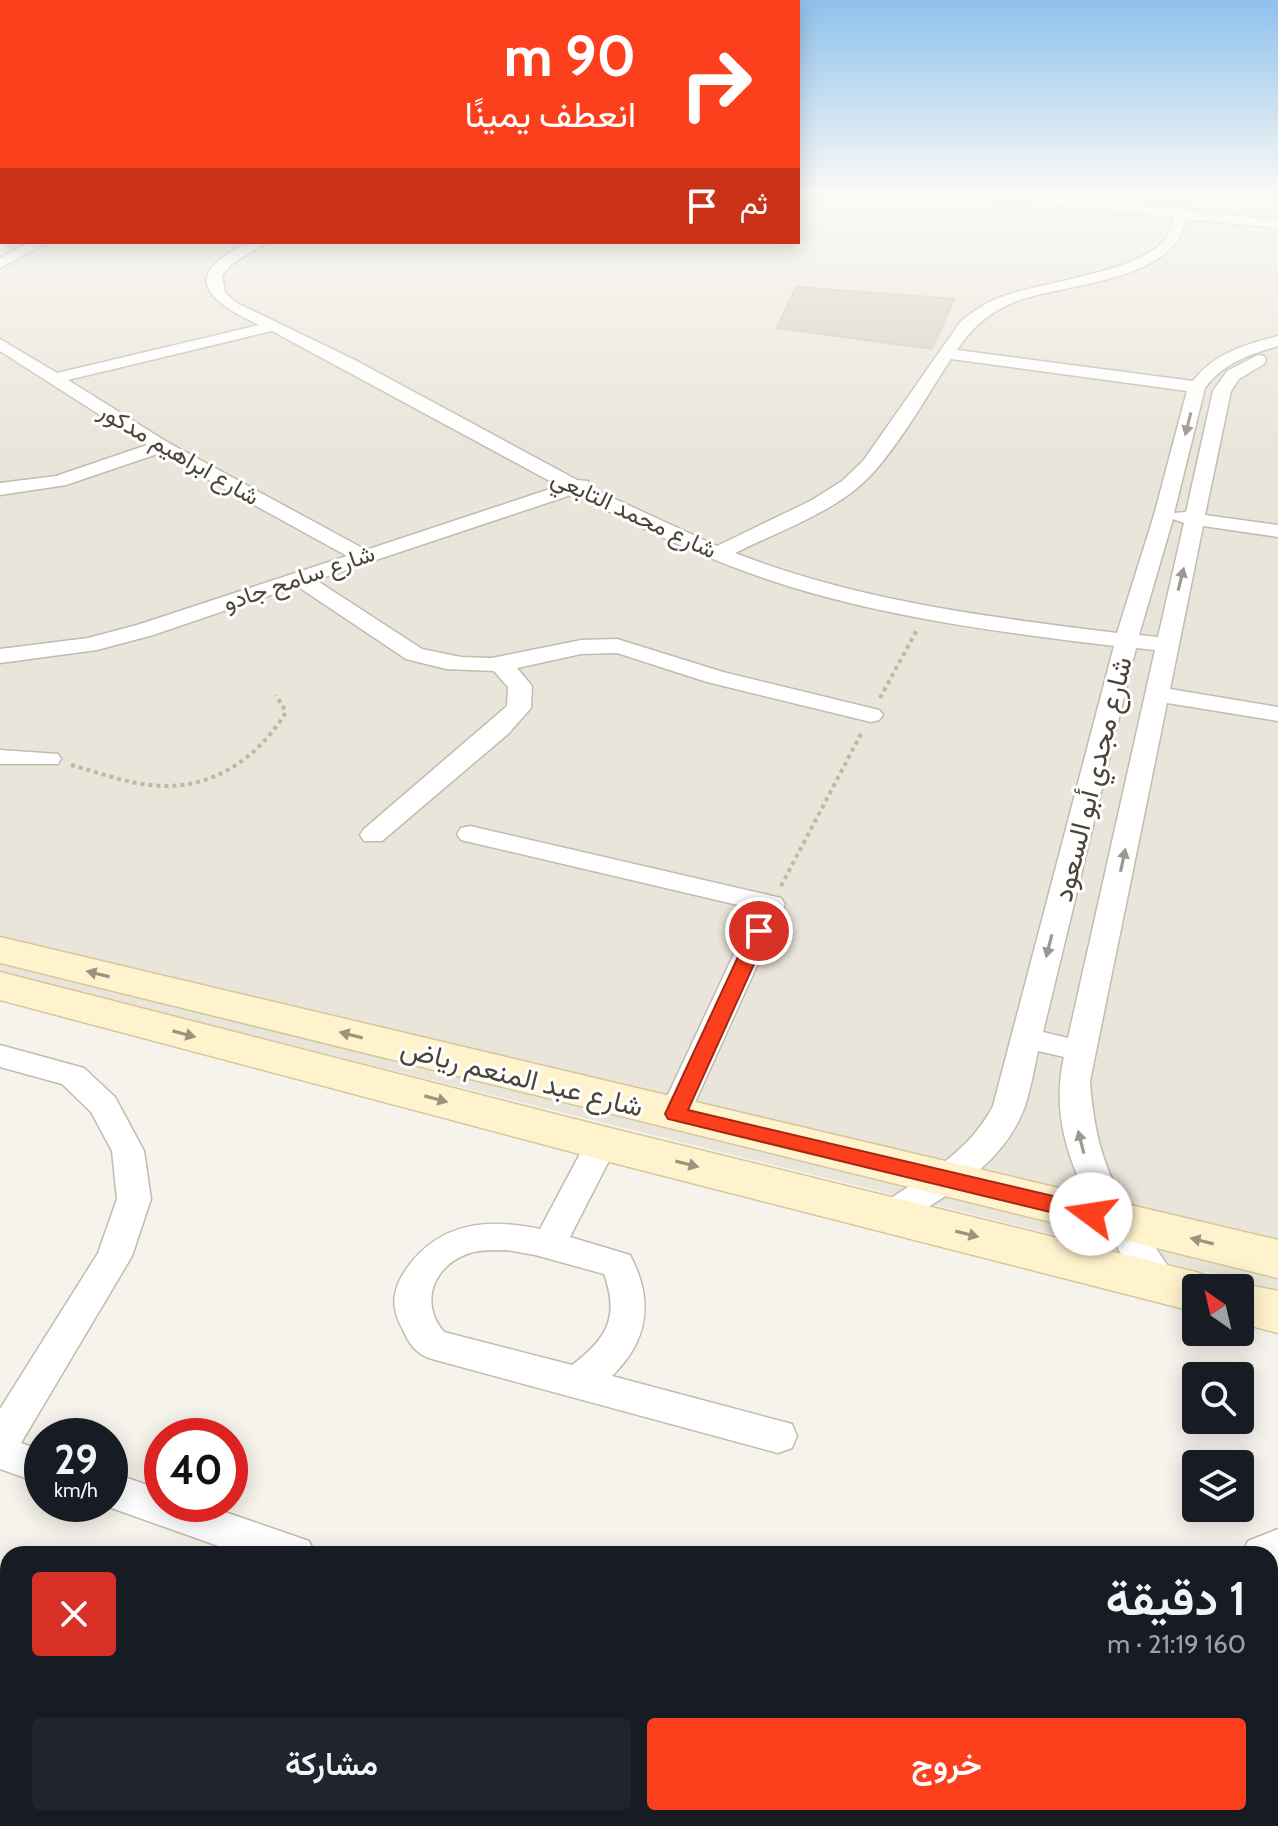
<!DOCTYPE html>
<html lang="ar">
<meta charset="utf-8">
<style>
:root{--surface:#171b24;--page:#20242c;--text:#f1f3f6;--muted:#9ea1a6;--accent:#fc3f1d}
body{margin:0;font-family:Cabin,Vazirmatn,sans-serif;background:var(--page);color:var(--text);direction:rtl;height:100vh;display:flex;flex-direction:column;font-size:30px;white-space:nowrap}
*{box-sizing:border-box;margin:0}
p{font-size:26px;color:var(--muted)}
.icon{flex:none;width:44px;height:44px;fill:none;stroke:currentColor;stroke-width:2;stroke-linecap:round;stroke-linejoin:round}
.map{position:relative;flex:1;overflow:hidden;direction:ltr}
.details{position:absolute;left:0px;top:1546px;width:1278px;height:280px;display:flex;flex-direction:column;background:var(--surface);border-radius:24px 24px 0 0;box-shadow:0 4px 20px #0003;direction:rtl}
.details>*{flex:none}
.banner{position:absolute;left:0px;top:0px;width:800px;height:244px;box-shadow:0 4px 20px #0003;direction:rtl;background:#fc3f1d;color:#fff;overflow:hidden}
.needle{width:52px;rotate:326deg}
.controls{position:absolute;left:1182px;top:1274px;display:grid;gap:16px}
.controls a{display:grid;place-items:center;width:72px;height:72px;border-radius:8px;background:var(--surface);box-shadow:0 4px 20px #0003;font-size:40px}
.speed{position:absolute;left:24px;top:1418px;display:flex;gap:16px;font-size:40px;font-weight:700;text-align:center}
.speed>*{display:grid;place-content:center;width:104px;height:104px;border-radius:50%;background:var(--surface);box-shadow:0 4px 20px #0003;line-height:1}
.speed small{font-size:20px;font-weight:400}
.speed .limit{border:12px solid #d22;background:#fff;color:#111}
.pin{position:absolute;display:grid;place-items:center;width:68px;height:68px;color:#fff;margin:-34px;border:4px solid #fff;border-radius:50%;box-shadow:0 2px 8px #0007}
.me{position:absolute;width:88px;margin:-44px;rotate:284deg;stroke-linejoin:round;filter:drop-shadow(0 0 6px #0008)}
.turn{display:flex;align-items:center;gap:28px;height:168px;padding:0 32px;font-size:36px}
.turn .icon{width:104px;height:104px;stroke-width:2.5}
.turn b{display:block;font-size:56px;line-height:68px}
.then{display:flex;align-items:center;height:76px;padding:0 32px;background:#0003;gap:16px;font-size:30px}
.round{display:grid;place-items:center;flex:none;width:84px;height:84px;border-radius:8px;background:var(--page)}
.summary{display:flex;align-items:center;justify-content:space-between;height:136px;padding:0 32px}
h1{font-size:48px;font-weight:600;line-height:60px}
.primary-button{display:flex;gap:16px;margin-top:auto;padding:16px 32px}
.primary-button a{flex:1;height:92px;border-radius:8px;background:var(--accent);color:#fff;font-size:32px;font-weight:600;line-height:92px;text-align:center}
.primary-button a+a{background:var(--page);color:var(--text)}
.map>svg:first-child{display:block}
.residential{fill:#eae5da}
.building{fill:#d8cfc1;stroke:#d3c7b4;stroke-width:2}
.lines{fill:none;stroke-linecap:round;stroke-linejoin:round}
.street-casing{stroke:#c2bbae;stroke-width:3}
.secondary-casing{stroke:#d6c79b;stroke-width:3}
.path{stroke:#c4b79f;stroke-width:4;stroke-dasharray:4 4;stroke-linecap:butt}
.street{fill:#fff;fill-rule:evenodd}
.secondary{fill:#fff3cd;fill-rule:evenodd}
.oneway{fill:#9c9892}
.oneway2{fill:#9c937c}
.route{fill:#fc3f1d;stroke:#a42913;stroke-width:2}
.labels{text-anchor:middle;stroke-width:6;stroke-linejoin:round;paint-order:stroke}
.far-street-label{font-size:24px;fill:#4b4439;stroke:#fff}
.street-label{font-size:28px;fill:#4b4439;stroke:#fff}
</style>
<div class="map">
<svg width="1278" height="1826" viewBox="0 0 1278 1826">
<rect width="100%" height="100%" fill="#f6f3ec"/>
<polygon class="residential" points="0,194 2,242 798,242 798,194 1278,194 1278,1290 0,973"/>
<polygon class="building" points="796,287 954,299 932,349 777,328"/>
<g class="lines">
<g class="street-casing">
<g id="street">
<path d="M977,194H1018L1174,209L1181,205L1187,211L1278,220V228L1186,219C1174,284 1063,282 1012,303C987,314 972,328 957,350L1193,381C1215,353 1244,345 1278,336V346C1249,355 1225,362 1205,388L1174,513L1186,512L1213,391L1227,371L1258,355L1264,356L1266,360L1264,364L1239,379L1231,391L1205,515L1278,525V537L1203,526L1170,689L1278,707V721L1167,703L1090,1081C1093,1124 1101,1163 1123,1200C1140,1228 1162,1254 1178,1283L1173,1293L1160,1297L1147,1293C1101,1222 1043,1147 1064,1057L1038,1051C1034,1069 1031,1088 1025,1106C1005,1163 950,1193 902,1224L890,1228L878,1224L873,1215L878,1206C922,1178 968,1154 993,1106L1114,646C1006,633 896,619 791,587C716,564 644,530 574,494L316,580L422,649L461,657L492,658L581,640L617,639L723,672L879,710L883,715L879,720L871,722L707,682L617,653L581,654L517,668L532,686L531,708L508,734L382,841H364L360,835L364,829L507,706L508,687L494,671L446,669L406,659L297,586L153,635L97,650L0,663V649L88,638L137,625L347,556L160,453L66,485L0,495V483L56,476L147,445L0,351V339L57,373L259,325C231,311 179,287 225,256C239,246 250,242 267,242L232,264L222,275L225,292L235,302L355,360L577,480L588,481L589,487L717,546L812,500L842,481L863,461L961,321C974,311 988,301 1004,296C1041,282 1149,271 1168,235C1171,230 1172,223 1173,217L983,198ZM272,331L559,486L366,550L167,442L68,380ZM951,359L1187,391L1154,515L1117,633C988,617 858,601 735,553C775,533 821,517 856,489C891,461 925,398 951,359ZM1173,519L1184,523L1158,637L1139,635ZM1136,648L1155,650L1068,1038L1043,1032Z"/>
<polygon points="30,242 48,242 0,268 0,258"/>
<polygon points="0,750 58,754 61,759 58,764 0,764"/>
<polygon points="470,826 781,898 785,904 686,1122 675,1125 664,1122 659,1114 755,909 461,840 457,834 461,828"/>
<polygon points="0,1045 84,1068 115,1097 144,1151 151,1199 132,1256 21,1443 42,1450 42,1484 0,1469 0,1409 98,1253 117,1199 112,1151 91,1112 62,1084 0,1067"/>
<path d="M602,1131L614,1135L618,1143L570,1237L630,1255C654,1300 649,1340 612,1376L792,1424L797,1436L792,1448L778,1453L432,1359C416,1354 410,1345 403,1330C390,1307 392,1289 407,1268C440,1222 488,1218 540,1229L590,1135ZM507,1250L535,1255L604,1274C620,1318 606,1339 572,1365L444,1332C419,1303 433,1265 470,1253C482,1249 495,1251 507,1250Z"/>
<polygon points="110,1472 162,1490 162,1504 202,1504 309,1541 315,1554 241,1554 100,1504 110,1504"/>
<polygon points="1278,1529 1278,1567 1270,1570 1270,1554 1242,1554 1248,1541"/>
<polygon points="1270,1747 1278,1750 1278,1803 1270,1800"/>
<polygon points="805,1818 853,1818 850,1826 802,1826"/>
</g>
</g>
<g class="secondary-casing">
<g id="secondary">
<polygon points="0,937 1278,1240 1278,1278 0,963"/>
<polygon points="0,972 602,1126 1196,1272 1214,1278 1219,1288 1196,1288 1196,1312 602,1160 0,1000"/>
<polygon points="1240,1283 1278,1291 1278,1333 1240,1323 1240,1288 1223,1288"/>
</g>
</g>
<g class="path">
<polyline points="880,698 917,630"/>
<path d="M71,765C97,772 123,782 150,785C209,792 257,760 286,712L276,695"/>
<polyline points="781,886 862,732"/>
</g>
<use href="#street" class="street"/>
<use href="#secondary" class="secondary"/>
</g>
<defs><path id="oneway-solid" d="M-6-.8H1V-3.2L6.5 0L1 3.2V.8H-6Z" transform="scale(2)"/></defs>
<g class="oneway">
<use href="#oneway-solid" transform="translate(1188 424) rotate(104)"/>
<use href="#oneway-solid" transform="translate(1181 579) rotate(-76)"/>
<use href="#oneway-solid" transform="translate(1123 860) rotate(-78)"/>
<use href="#oneway-solid" transform="translate(1049 946) rotate(104)"/>
<use href="#oneway-solid" transform="translate(1081 1142) rotate(-104)"/>
</g>
<g class="oneway2">
<use href="#oneway-solid" transform="translate(98 974) rotate(-166)"/>
<use href="#oneway-solid" transform="translate(184 1034) rotate(15)"/>
<use href="#oneway-solid" transform="translate(351 1035) rotate(-166)"/>
<use href="#oneway-solid" transform="translate(436 1099) rotate(15)"/>
<use href="#oneway-solid" transform="translate(687 1164) rotate(14)"/>
<use href="#oneway-solid" transform="translate(967 1234) rotate(14)"/>
<use href="#oneway-solid" transform="translate(1202 1241) rotate(-166)"/>
</g>
<linearGradient id="sky" x2="0" y2="1"><stop stop-color="#8fc1ec"/><stop offset="0.43" stop-color="#fbfaf6"/><stop offset="1" stop-color="#fbfaf6" stop-opacity="0"/></linearGradient>
<rect width="1278" height="449" fill="url(#sky)"/>
<polygon class="route" points="759,925 769,931 688,1110 1091,1205 1098,1208 1102,1214 1098,1220 1091,1222 668,1119 665,1114 750,931"/>
<g class="labels">
<g class="far-street-label">
<text transform="translate(179 454) rotate(30)" y="8">شارع ابراهيم مدكور</text>
<text transform="translate(634 514) rotate(25)" y="8">شارع محمد التابعي</text>
<text transform="translate(299 578) rotate(-19)" y="8">شارع سامح جادو</text>
</g>
<g class="street-label">
<text transform="translate(1092 779) rotate(-76)" y="10">شارع مجدي أبو السعود</text>
<text transform="translate(522 1077) rotate(14)" y="10">شارع عبد المنعم رياض</text>
</g>
</g>
</svg>
<div class="controls">
<a><svg class="needle" viewBox="-14 -14 28 28"><path d="M0-13l5 13h-10z" fill="#e53935"/><path d="M0 13l5-13h-10z" fill="#9ea1a6"/></svg></a>
<a><svg class="icon" aria-label="search" viewBox="0 0 24 24"><circle cx="10" cy="10" r="6"/><path d="M15 15l6 6"/></svg></a>
<a><svg class="icon" aria-label="layers" viewBox="0 0 24 24"><path d="M12 4l9 5-9 5-9-5zM3 14l9 5 9-5"/></svg></a>
</div>
<div class="speed"><div>29<small>km/h</small></div><div class="limit">40</div></div>
<div class="pin" style="left:759px;top:931px;background:#d93025"><svg class="icon" aria-label="arrive" viewBox="0 0 24 24"><path d="M6 21V4h12l-3 4 3 4H6"/></svg></div>
<svg class="me" style="left:1091px;top:1214px" viewBox="-20 -20 40 40"><circle r="19" fill="#fff"/><path d="M0-13L10 11 0 6-10 11z" fill="#fc3f1d"/></svg>
<div class="banner">
<div class="turn"><svg class="icon" aria-label="right" viewBox="0 0 24 24"><path d="M7 20v-9h11M14 6l5 5-5 5"/></svg><div><b>90 m</b>انعطف يمينًا</div></div>
<div class="then">ثم<svg class="icon" aria-label="arrive" viewBox="0 0 24 24"><path d="M6 21V4h12l-3 4 3 4H6"/></svg></div>
</div>
<section class="details">
<div class="summary"><div><h1>1 دقيقة</h1><p>160 m · 21:19</p></div><a class="round" style="background:#d93025;color:#fff"><svg class="icon" aria-label="close" viewBox="0 0 24 24"><path d="M6 6l12 12M18 6L6 18"/></svg></a></div>
<div class="primary-button"><a>خروج</a><a>مشاركة</a></div>
</section>
</div>
